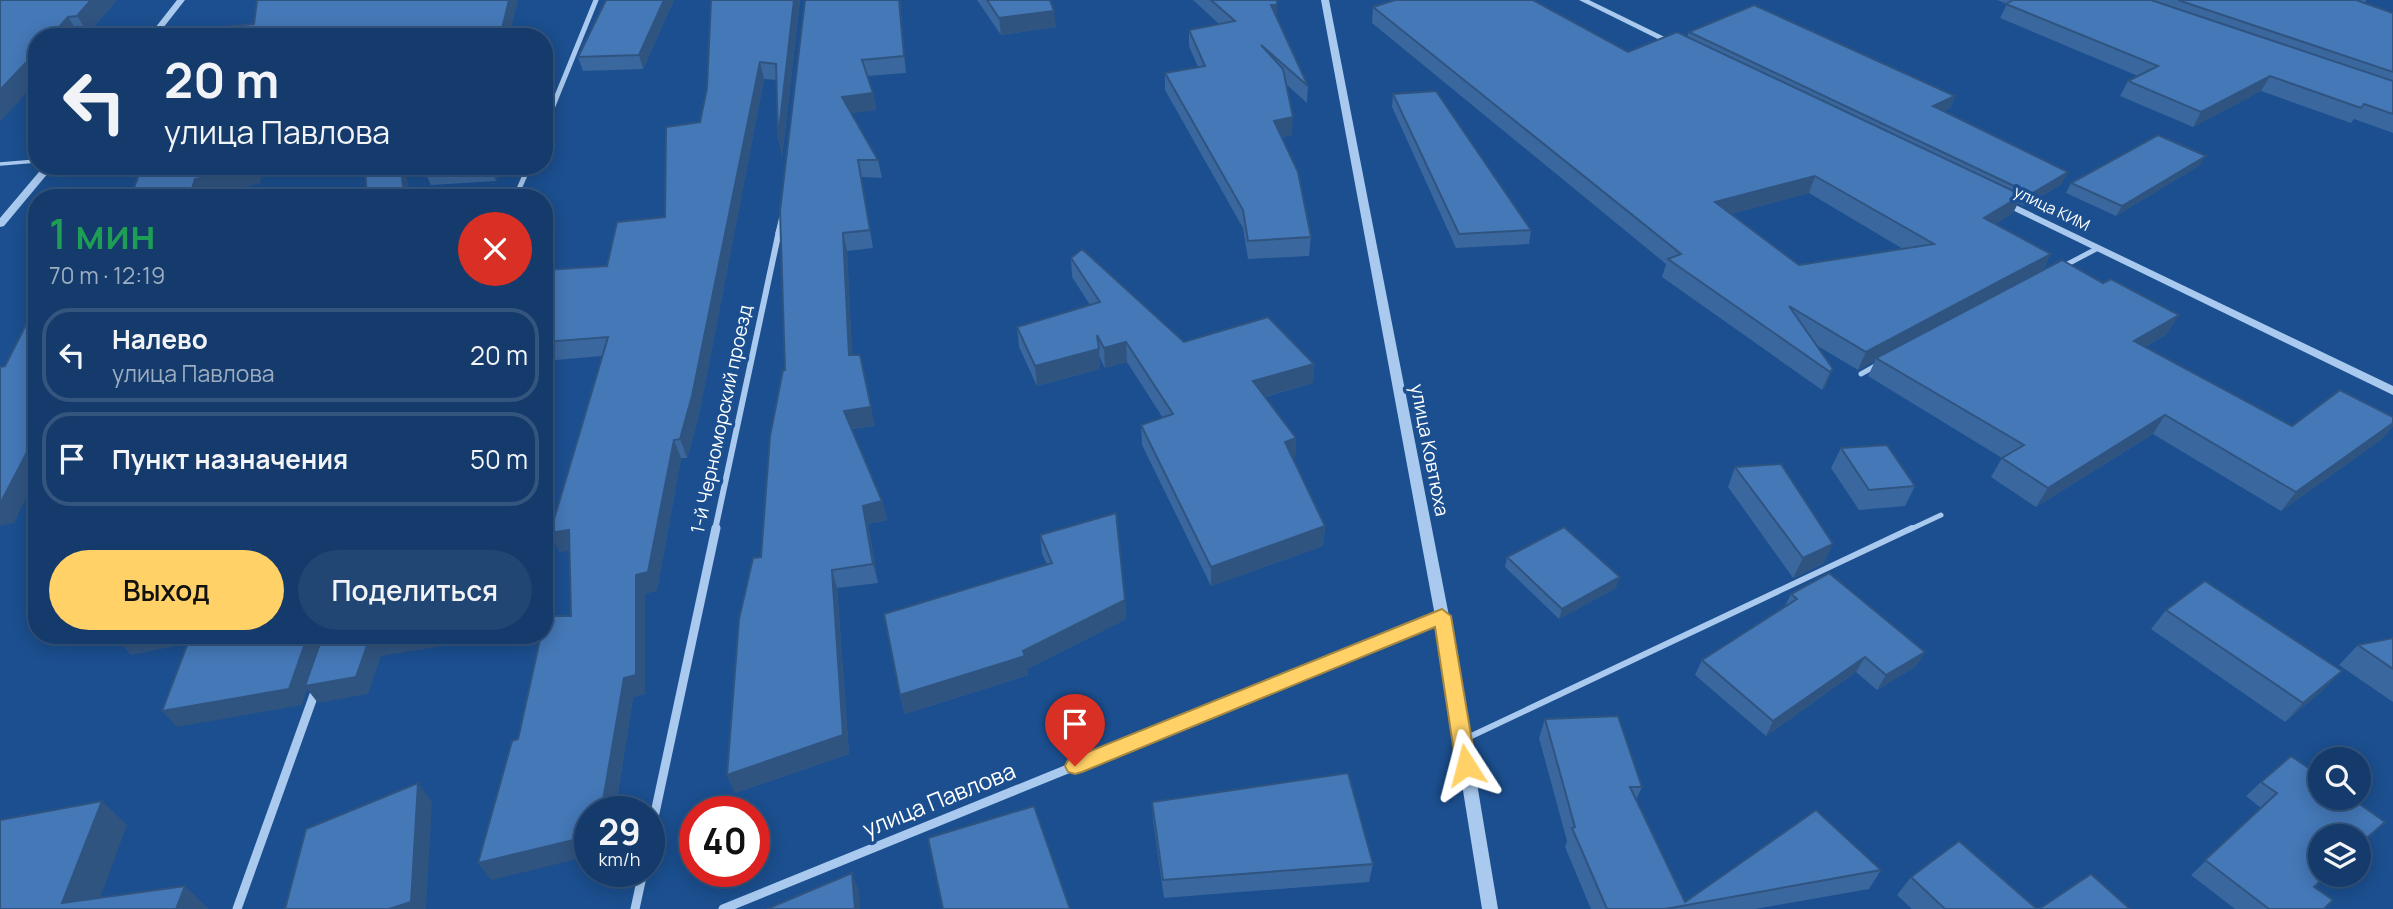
<!DOCTYPE html>
<html lang="ru">
<meta charset="utf-8">
<style>
:root{--surface:#143b6b;--page:#214673;--text:#f1f3f6;--muted:#9dadc1;--line:#33557e;--accent:#ffd166}
body{margin:0;font-family:Manrope,sans-serif;background:var(--page);color:var(--text);height:100vh;display:flex;flex-direction:column;font-size:26px;white-space:nowrap}
*{box-sizing:border-box;margin:0}
p{font-size:23px;color:var(--muted)}
.icon{flex:none;width:38px;height:38px;fill:none;stroke:currentColor;stroke-width:2;stroke-linecap:round;stroke-linejoin:round}
.map{position:relative;flex:1;overflow:hidden}
.side{position:absolute;left:28px;top:189px;width:525px;height:455px;display:flex;flex-direction:column;background:var(--surface);border-radius:28px;box-shadow:0 4px 18px #0003,0 0 0 2px var(--line)}
.side>*{flex:none}
.banner{position:absolute;left:28px;top:28px;width:525px;height:147px;border-radius:28px;box-shadow:0 4px 18px #0003,0 0 0 2px var(--line);background:#143b6b;color:var(--text);overflow:hidden}
.buttons{position:absolute;left:2308px;top:747px;display:grid;gap:14px}
.buttons a{display:grid;place-items:center;width:63px;height:63px;border-radius:50%;background:var(--surface);box-shadow:0 4px 18px #0003,0 0 0 2px var(--line);font-size:35px}
.speed{position:absolute;left:574px;top:796px;display:flex;gap:14px;font-size:35px;font-weight:700;text-align:center}
.speed>*{display:grid;place-content:center;width:91px;height:91px;border-radius:50%;background:var(--surface);box-shadow:0 4px 18px #0003,0 0 0 2px var(--line);line-height:1}
.speed small{font-size:18px;font-weight:400}
.speed .limit{border:10px solid #d22;background:#fff;color:#111}
.pin{position:absolute;display:grid;place-items:center;width:60px;height:60px;color:#fff;margin:-72px -30px;border-radius:50% 50% 50% 0;rotate:-45deg;box-shadow:0 0 7px #0007}
.pin .icon{rotate:45deg}
.me{position:absolute;width:77px;margin:-38px;rotate:351deg;stroke-linejoin:round;filter:drop-shadow(0 0 5px #0008)}
.turn{display:flex;align-items:center;gap:24px;height:147px;padding:0 21px;font-size:32px}
.turn .icon{width:91px;height:91px;stroke-width:2.5}
.turn b{display:block;font-size:49px;line-height:60px}
.round{display:grid;place-items:center;flex:none;width:74px;height:74px;border-radius:37px;background:var(--page)}
.headline{display:flex;align-items:center;justify-content:space-between;height:119px;padding:0 21px}
h1{font-size:42px;font-weight:600;line-height:52px;color:#1e9e55}
.action{display:flex;gap:14px;margin-top:auto;padding:14px 21px}
.action a{flex:1;height:80px;border-radius:42px;background:var(--accent);color:#111;font-size:28px;font-weight:600;line-height:80px;text-align:center}
.action a+a{background:var(--page);color:var(--text)}
ul{padding:0;list-style:none}
li{display:flex;align-items:center;gap:21px;height:94px;margin:0 14px 10px;padding:0 7px;border:4px solid var(--line);border-radius:28px}
li div{flex:1}
li b{display:block;font-size:26px}
li em{font-style:normal}
.map>svg:first-child{display:block}
.lines{fill:none;stroke-linecap:round;stroke-linejoin:round}
.service-far2{stroke:#a9c9ee;stroke-width:3.5}
.service-far1{stroke:#a9c9ee;stroke-width:5}
.service{stroke:#a9c9ee;stroke-width:6}
.minor-far2{stroke:#a9c9ee;stroke-width:5}
.minor-far1{stroke:#a9c9ee;stroke-width:6}
.minor{stroke:#a9c9ee;stroke-width:9}
.tertiary{fill:#a9c9ee;fill-rule:evenodd}
.wall{fill:#3a679d;fill-rule:evenodd}
.shaded-wall{fill:#305480}
.building{fill:#4478b7;stroke:#305480;stroke-width:2;fill-rule:evenodd}
.route{fill:#ffd166;stroke:#a68842;stroke-width:2}
.labels{text-anchor:middle;stroke-width:7;stroke-linejoin:round;paint-order:stroke}
.far-street-label{font-size:16px;fill:#fff;stroke:#1b4f8f}
.street-label{font-size:19px;fill:#fff;stroke:#1b4f8f}
.near-street-label{font-size:23px;fill:#fff;stroke:#1b4f8f}
</style>
<div class="map">
<svg width="2393" height="909" viewBox="0 0 2393 909">
<rect width="100%" height="100%" fill="#1b4f8f"/>
<g class="lines">
<polyline class="service-far2" points="0,164 37,161"/>
<g class="service-far1">
<polyline points="2062,267 2098,248"/>
<polyline points="1861,374 1877,365"/>
<polyline points="1909,530 1941,515"/>
</g>
<polyline class="service" points="1465,739 1912,528"/>
<g class="minor-far2">
<polyline points="544,128 596,0"/>
<polyline points="515,198 529,166"/>
<polyline points="778,233 782,216"/>
</g>
<polyline class="minor-far1" points="715,530 779,231"/>
<g class="minor">
<polyline points="649,841 716,528"/>
<polyline points="237,909 316,689"/>
<polyline points="635,909 643,872"/>
<polyline points="723,909 1442,617"/>
</g>
<g class="tertiary">
<polygon points="177,0 185,0 156,37 148,37"/>
<polygon points="1321,0 1329,0 1449,616 1498,909 1482,909 1435,616"/>
<polygon points="1579,0 1589,0 1681,45 1674,47"/>
<polygon points="44,166 54,166 4,226 0,227 0,218"/>
<polygon points="2003,199 2393,386 2393,395 2000,204 1998,202"/>
</g>
</g>
<g class="wall">
<polygon points="0,0 117,0 88,33 79,34 76,37 37,37"/>
<polygon points="674,0 643,69 583,71 578,57"/>
<polygon points="800,0 782,157 776,80 764,79 699,415 687,458 681,458 657,590 645,594 645,694 633,697 615,812 590,812 491,880 518,739 571,616 569,550 560,552 550,533 602,356 544,361 544,270 607,266 665,217 700,122 707,88"/>
<polygon points="805,0 900,0 906,73 867,76 873,93 876,110 851,113 878,160 882,178 861,177 873,248 847,251 852,355 875,426 851,429 882,501 887,520 868,524 878,583 837,588 849,754 735,793 727,775 761,557 785,370"/>
<polygon points="977,0 1050,0 1056,27 1001,35"/>
<polygon points="1193,0 1277,0 1277,17 1308,86 1307,103 1287,85 1292,135 1282,137 1311,237 1309,256 1248,259 1243,228 1165,90 1165,73 1198,67 1189,46 1189,30 1219,24"/>
<polygon points="1997,0 2366,0 2365,3 2393,13 2393,133 2354,119 2351,123 2261,91 2193,127 2120,96 2128,81 2138,76 2000,18 2007,4"/>
<path d="M1373,7L1628,52L1687,37L1689,32L1955,96L1950,108L1943,111L2062,184L2025,206L2018,203L2013,213L1995,224L2051,254L2042,271L2167,334L2145,347L2292,426L2393,417V426L2382,439L2281,511L2153,434L2036,507L1991,477L2002,458L1868,376L1875,361L1858,370L1816,345L1833,369L1825,387L1822,390L1662,277L1666,264L1372,23ZM1809,193L1903,249L1799,265L1731,214Z"/>
<polygon points="1393,94 1531,230 1529,244 1456,248 1392,107"/>
<polygon points="2200,165 2116,216 2066,193 2071,183"/>
<polygon points="426,166 502,166 496,181 431,185 424,170"/>
<polygon points="1071,258 1184,342 1314,364 1313,383 1265,397 1296,438 1295,458 1293,459 1325,526 1323,546 1211,586 1142,445 1141,425 1163,418 1127,362 1105,368 1099,356 1100,369 1037,386 1019,347 1017,327 1090,305 1072,277"/>
<polygon points="1841,448 1915,486 1905,506 1859,510 1831,468"/>
<polygon points="1735,467 1824,563 1793,578 1728,487"/>
<polygon points="1040,535 1125,600 1126,619 1027,669 1028,675 905,714 900,695 1047,564 1042,554"/>
<polygon points="1507,557 1616,588 1559,619 1505,567"/>
<polygon points="1791,594 1925,652 1915,667 1877,690 1856,672 1766,736 1695,675 1702,660 1785,606"/>
<polygon points="2166,610 2323,690 2285,722 2151,629"/>
<polygon points="2393,638 2393,702 2339,665 2358,645"/>
<polygon points="1545,719 1642,787 1636,800 1685,902 1881,870 1869,889 1755,909 1591,909 1565,847 1567,841 1539,738"/>
<polygon points="2291,756 2314,887 2324,909 2235,909 2191,875 2261,808 2246,796 2261,782"/>
<polygon points="1152,802 1373,864 1369,882 1164,898 1153,820"/>
<polygon points="1911,877 2037,909 1912,909 1897,895"/>
</g>
<g class="shaded-wall">
<polygon points="91,0 117,0 88,33 77,16"/>
<polygon points="509,0 518,0 509,37 500,37"/>
<polygon points="664,0 674,0 643,69 639,55"/>
<polygon points="794,0 800,0 782,157 778,139"/>
<polygon points="899,0 900,0 906,73 904,56"/>
<polygon points="1271,5 1277,5 1277,21"/>
<polygon points="1054,11 1056,27 1001,35 999,18"/>
<polygon points="68,17 79,34 76,37 50,37"/>
<polygon points="37,51 37,81 0,122 0,90"/>
<polygon points="760,62 764,79 699,415 687,458 680,439"/>
<polygon points="2270,76 2261,91 2193,127 2201,112"/>
<polygon points="873,93 876,110 845,114 842,97"/>
<polygon points="1955,96 1950,108 1928,118 1933,106"/>
<polygon points="1293,117 1292,135 1273,139 1274,121"/>
<polygon points="2206,156 2200,165 2116,216 2122,206"/>
<polygon points="251,166 263,166 260,184 204,194 203,198 189,198 195,179"/>
<polygon points="401,166 407,179 410,198 404,198"/>
<polygon points="489,166 502,166 496,181"/>
<polygon points="2068,172 2062,184 2025,206 2031,194"/>
<polygon points="1815,176 1809,193 1709,220 1715,202"/>
<polygon points="2022,195 2013,213 1976,236 1984,218"/>
<polygon points="843,233 847,251 853,374 849,355"/>
<polygon points="2051,254 2041,272 1876,358 1875,361 1858,370 1866,352"/>
<polygon points="2179,315 2167,334 2122,360 2134,341"/>
<polygon points="1126,342 1127,362 1105,368 1104,348"/>
<polygon points="1099,349 1100,369 1037,386 1035,366"/>
<polygon points="1314,364 1313,383 1252,400 1253,381"/>
<polygon points="1833,369 1825,387 1822,390 1830,372"/>
<polygon points="864,373 875,426 848,429 844,411"/>
<polygon points="2165,415 2153,434 2036,507 2048,488"/>
<polygon points="2393,423 2393,426 2382,439 2281,511 2296,492"/>
<polygon points="37,433 37,476 14,523 0,526 0,504"/>
<polygon points="1296,438 1295,458 1284,462 1285,442"/>
<polygon points="674,440 681,458 657,590 645,594 645,694 633,697 615,812 601,812 636,575"/>
<polygon points="882,501 887,520 868,524 878,583 873,564 863,506"/>
<polygon points="1325,526 1323,546 1211,586 1211,567"/>
<polygon points="569,530 578,549 560,552 550,533"/>
<polygon points="1833,544 1824,563 1793,578 1803,558"/>
<polygon points="832,570 837,588 849,754 735,793 727,775"/>
<polygon points="1620,577 1616,588 1559,619 1562,609"/>
<polygon points="1125,600 1126,619 1027,669 1028,675 905,714 900,695 1023,651"/>
<polygon points="130,635 207,635 210,639 131,655 116,638"/>
<polygon points="308,635 326,635 369,640 396,635 481,635 480,640 381,656 368,694 318,703 307,689 302,705 177,727 162,711"/>
<polygon points="1925,652 1915,667 1877,690 1886,675"/>
<polygon points="1865,657 1856,672 1766,736 1773,721"/>
<polygon points="2342,671 2323,690 2285,722 2303,703"/>
<polygon points="418,783 432,802 426,909 389,909"/>
<polygon points="102,801 127,825 96,909 62,903"/>
<polygon points="590,836 590,856 491,880 478,863"/>
<polygon points="852,873 859,891 860,909 855,909"/>
<polygon points="185,886 209,909 176,909"/>
</g>
<g class="building">
<polygon points="0,0 91,0 77,16 68,17 50,37 37,37 37,51 0,90"/>
<polygon points="257,0 509,0 500,37 218,37 223,27 254,24"/>
<polygon points="606,0 664,0 639,55 578,57"/>
<polygon points="711,0 794,0 778,139 776,64 760,62 692,396 680,439 674,440 648,572 636,575 636,675 624,678 601,812 590,812 590,836 478,863 512,741 518,739 541,635 544,635 545,616 571,616 569,530 550,533 608,337 544,342 544,270 607,266 617,222 665,217 666,127 700,122 707,88"/>
<polygon points="805,0 899,0 904,56 862,60 873,93 842,97 878,160 858,160 870,230 843,233 849,355 860,355 871,407 844,411 882,501 863,506 873,564 832,570 843,735 727,775 739,619 753,558 761,557 770,436 783,370 785,370 780,211"/>
<polygon points="987,0 1050,0 1054,11 999,18"/>
<polygon points="1211,0 1277,0 1277,5 1271,5 1308,86 1261,45 1283,69 1293,117 1274,121 1298,172 1311,237 1248,241 1243,210 1165,73 1205,66 1189,30 1235,21"/>
<path d="M1395,0H1533L1628,52L1677,32L2022,195L1984,218L2051,254L1866,352L1789,306L1833,369L1830,372L1668,259L1681,254L1373,7ZM1815,176L1934,244L1799,265L1715,202Z"/>
<polygon points="2013,0 2151,0 2393,81 2393,114 2364,104 2361,108 2270,76 2201,112 2128,81 2158,66 2006,4"/>
<polygon points="2178,0 2360,0 2359,1 2393,13 2393,72"/>
<polygon points="1754,5 1955,96 1933,106 2068,172 2031,194 1689,32"/>
<polygon points="1436,91 1531,230 1459,234 1393,94"/>
<polygon points="2158,135 2206,156 2122,206 2071,183"/>
<polygon points="142,166 251,166 251,168 195,179 189,198 123,198 131,196"/>
<polygon points="380,166 401,166 404,198 367,198 365,168"/>
<polygon points="426,166 476,166 424,170"/>
<polygon points="1082,249 1184,342 1268,317 1314,364 1253,381 1296,438 1285,442 1325,526 1211,567 1141,425 1173,414 1126,342 1104,348 1097,335 1099,349 1035,366 1017,327 1100,302 1071,258"/>
<polygon points="2062,260 2103,283 2111,279 2179,315 2134,341 2292,426 2340,390 2393,417 2393,423 2296,492 2165,415 2048,488 2002,458 2024,445 1876,358"/>
<polygon points="37,303 37,433 0,504 0,367 5,366"/>
<polygon points="1887,445 1915,486 1869,490 1841,448"/>
<polygon points="1781,464 1833,544 1803,558 1735,467"/>
<polygon points="1116,513 1125,600 1023,651 1025,656 900,695 884,614 1052,563 1040,535"/>
<polygon points="1564,527 1620,577 1562,609 1507,557"/>
<polygon points="1829,573 1925,652 1886,675 1865,657 1773,721 1702,660 1797,599 1791,594"/>
<polygon points="2205,581 2342,671 2303,703 2166,610"/>
<polygon points="117,635 130,635 116,638"/>
<polygon points="191,635 308,635 289,689 162,711"/>
<polygon points="323,635 396,635 369,640 356,677 305,686"/>
<polygon points="2393,638 2393,669 2358,645"/>
<polygon points="1618,716 1642,787 1630,787 1685,902 1816,810 1881,870 1665,909 1607,909 1572,828 1575,827 1545,719"/>
<polygon points="2291,756 2320,776 2320,798 2351,798 2385,822 2359,845 2359,836 2320,836 2320,875 2327,875 2314,887 2333,900 2324,909 2269,909 2205,860 2277,793 2261,782"/>
<polygon points="1348,773 1373,864 1163,880 1152,802"/>
<polygon points="418,783 411,902 389,909 285,909 306,829"/>
<polygon points="102,801 62,903 185,886 176,909 0,909 0,820"/>
<polygon points="1034,806 1070,909 943,909 928,838"/>
<polygon points="1959,841 2037,909 1945,909 1911,877"/>
<polygon points="852,873 855,909 767,909"/>
<polygon points="2091,874 2130,909 2039,909"/>
</g>
<polygon class="route" points="1442,609 1451,616 1476,765 1473,771 1466,773 1459,771 1456,765 1435,627 1082,772 1075,774 1068,772 1065,766 1068,760"/>
<g class="labels">
<g class="far-street-label">
<text transform="translate(2052 208) rotate(26)" y="6">улица КИМ</text>
</g>
<g class="street-label">
<text transform="translate(721 419) rotate(-78)" y="7">1-й Черноморский проезд</text>
<text transform="translate(1430 450) rotate(79)" y="7">улица Ковтюха</text>
</g>
<g class="near-street-label">
<text transform="translate(939 800) rotate(-22)" y="8">улица Павлова</text>
</g>
</g>
</svg>
<div class="buttons">
<a><svg class="icon" aria-label="search" viewBox="0 0 24 24"><circle cx="10" cy="10" r="6"/><path d="M15 15l6 6"/></svg></a>
<a><svg class="icon" aria-label="layers" viewBox="0 0 24 24"><path d="M12 4l9 5-9 5-9-5zM3 14l9 5 9-5"/></svg></a>
</div>
<div class="speed"><div>29<small>km/h</small></div><div class="limit">40</div></div>
<div class="pin" style="left:1075px;top:766px;background:#d93025"><svg class="icon" aria-label="arrive" viewBox="0 0 24 24"><path d="M6 21V4h12l-3 4 3 4H6"/></svg></div>
<svg class="me" style="left:1466px;top:765px" viewBox="-20 -20 40 40"><path d="M0-17L14 15 0 8-14 15z" fill="#ffd166" stroke="#fff" stroke-width="4"/></svg>
<div class="banner">
<div class="turn"><svg class="icon" aria-label="left" viewBox="0 0 24 24"><path d="M17 20v-9H6M10 6l-5 5 5 5"/></svg><div><b>20 m</b>улица Павлова</div></div>
</div>
<section class="side">
<div class="headline"><div><h1>1 мин</h1><p>70 m · 12:19</p></div><a class="round" style="background:#d93025;color:#fff"><svg class="icon" aria-label="close" viewBox="0 0 24 24"><path d="M6 6l12 12M18 6L6 18"/></svg></a></div>
<ul>
<li><svg class="icon" aria-label="left" viewBox="0 0 24 24"><path d="M17 20v-9H6M10 6l-5 5 5 5"/></svg><div><b>Налево</b><p>улица Павлова</p></div><em>20 m</em></li>
<li><svg class="icon" aria-label="arrive" viewBox="0 0 24 24"><path d="M6 21V4h12l-3 4 3 4H6"/></svg><div><b>Пункт назначения</b></div><em>50 m</em></li>
</ul>
<div class="action"><a>Выход</a><a>Поделиться</a></div>
</section>
</div>
